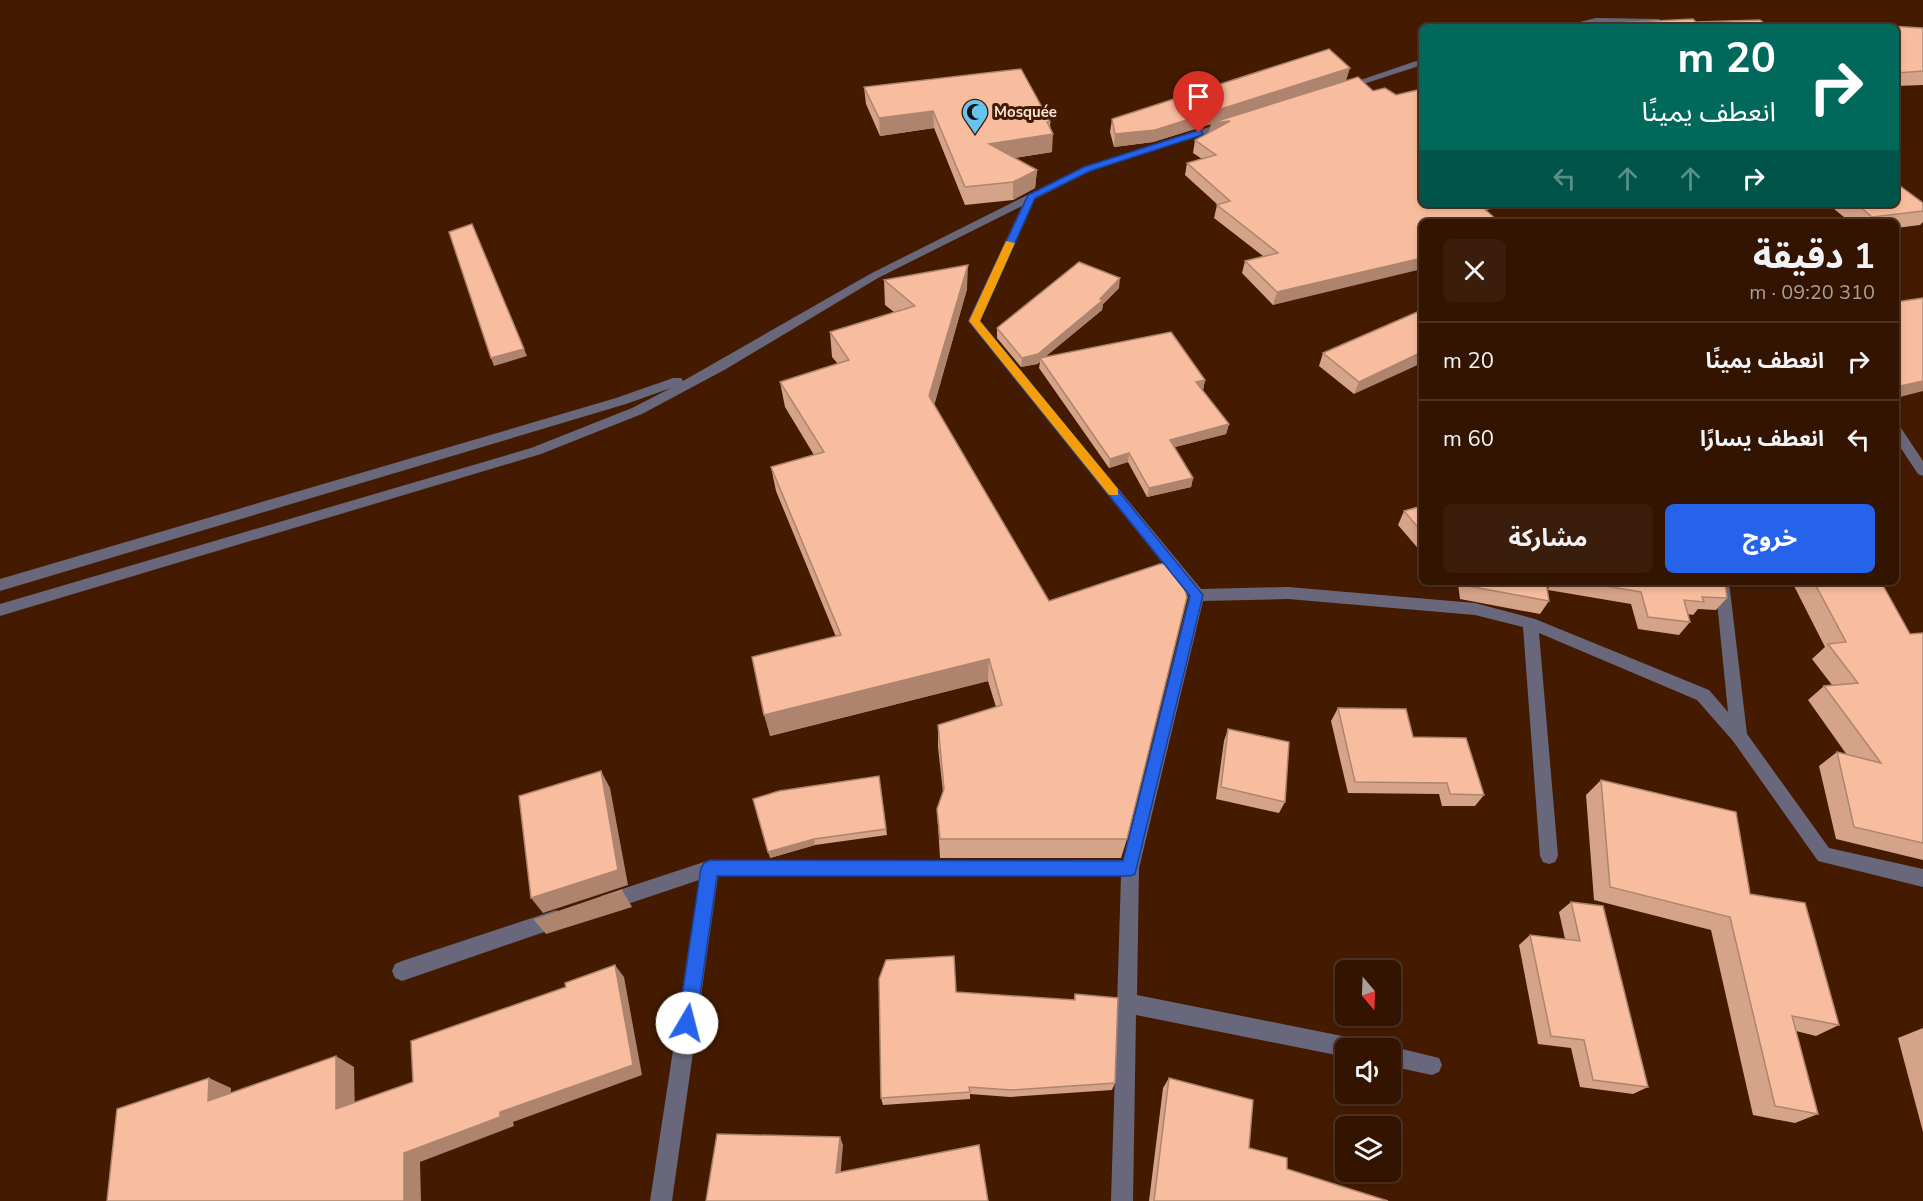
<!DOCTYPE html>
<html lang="ar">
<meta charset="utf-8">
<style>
:root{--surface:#331401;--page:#3b1d0b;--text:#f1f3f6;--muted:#a99e99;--line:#4e3323;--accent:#2563eb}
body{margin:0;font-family:"Nunito Sans","Noto Sans Arabic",sans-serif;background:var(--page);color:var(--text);direction:rtl;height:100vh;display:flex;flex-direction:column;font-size:22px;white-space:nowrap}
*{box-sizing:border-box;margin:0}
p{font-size:20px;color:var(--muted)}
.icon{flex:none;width:33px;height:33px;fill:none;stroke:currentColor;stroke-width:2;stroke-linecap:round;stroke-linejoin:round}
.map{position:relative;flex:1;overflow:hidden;direction:ltr}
.drawer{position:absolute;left:1419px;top:219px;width:480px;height:366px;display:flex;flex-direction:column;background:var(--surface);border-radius:9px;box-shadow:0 3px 9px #0003,0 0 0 2px var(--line);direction:rtl}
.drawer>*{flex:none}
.hud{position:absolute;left:1419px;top:24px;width:480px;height:183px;border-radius:9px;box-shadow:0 3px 9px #0003,0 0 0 2px var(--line);direction:rtl;background:#00695c;color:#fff;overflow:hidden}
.needle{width:39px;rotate:161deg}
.buttons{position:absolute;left:1335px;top:960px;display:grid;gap:12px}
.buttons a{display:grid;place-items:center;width:66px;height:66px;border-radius:9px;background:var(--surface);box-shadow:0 3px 9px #0003,0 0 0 2px var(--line);font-size:30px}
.pin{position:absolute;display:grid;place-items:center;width:51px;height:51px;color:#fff;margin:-62px -26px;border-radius:50% 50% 50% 0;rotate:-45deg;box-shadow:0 0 6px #0007}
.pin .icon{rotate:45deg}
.me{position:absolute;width:66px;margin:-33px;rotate:8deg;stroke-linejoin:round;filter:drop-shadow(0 0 4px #0008)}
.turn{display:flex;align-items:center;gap:21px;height:126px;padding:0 24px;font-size:27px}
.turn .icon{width:78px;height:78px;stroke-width:2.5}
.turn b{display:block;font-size:42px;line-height:51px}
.lanes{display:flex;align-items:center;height:57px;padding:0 24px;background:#0003;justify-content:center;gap:30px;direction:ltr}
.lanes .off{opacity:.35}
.round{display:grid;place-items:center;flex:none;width:63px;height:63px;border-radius:9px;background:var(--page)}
.headline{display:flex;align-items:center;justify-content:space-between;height:102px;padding:0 24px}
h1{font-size:36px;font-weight:700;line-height:45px}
.action{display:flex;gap:12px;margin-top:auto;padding:12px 24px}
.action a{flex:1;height:69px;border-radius:9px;background:var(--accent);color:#fff;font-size:24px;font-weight:700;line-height:69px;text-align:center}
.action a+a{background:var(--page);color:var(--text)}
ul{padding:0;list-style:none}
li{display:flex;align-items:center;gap:18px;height:78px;padding:0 24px;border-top:2px solid var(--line)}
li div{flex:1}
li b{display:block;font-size:22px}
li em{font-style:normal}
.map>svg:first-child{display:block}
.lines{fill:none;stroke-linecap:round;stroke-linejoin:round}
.minor{fill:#68677c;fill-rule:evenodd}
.wall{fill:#d5a388}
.shaded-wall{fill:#ae846f}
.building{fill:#f8bd9e;stroke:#ae846f;stroke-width:1.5}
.route{fill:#2563eb;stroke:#184099;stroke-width:1.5}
.slow{fill:#f59e0b}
.labels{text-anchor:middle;stroke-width:6;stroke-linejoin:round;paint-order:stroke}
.far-poi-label{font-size:15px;font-weight:bold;fill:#fce5d9;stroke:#441b01;text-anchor:start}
</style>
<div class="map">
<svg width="1923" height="1201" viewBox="0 0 1923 1201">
<rect width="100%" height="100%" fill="#441b01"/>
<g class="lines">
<g class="minor">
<polygon points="1596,18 1659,19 1663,22 1659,25 1596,24 1559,27"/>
<polygon points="1746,22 1836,24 1840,27 1743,27 1743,23"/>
<polygon points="1422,59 1422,65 1348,89 1340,87"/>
<polygon points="1225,122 1233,124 1091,171 1035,199 980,321 1201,589 1288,587 1475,603 1535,619 1709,690 1728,712 1715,582 1729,582 1747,734 1829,848 1923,869 1923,887 1818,861 1733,741 1697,700 1539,633 1558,856 1555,862 1549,864 1543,862 1540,856 1523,627 1475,615 1288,599 1203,601 1139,868 1137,995 1352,1038 1359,1041 1362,1048 1346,1048 1346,1057 1136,1015 1133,1201 1111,1201 1121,876 718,876 672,1201 650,1201 699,880 607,911 601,908 598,902 601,896 710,860 1123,860 1189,596 968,321 1022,206 878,278 726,369 642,414 541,454 0,616 0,604 531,448 632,408 671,388 626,404 0,591 0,579 616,398 673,378 681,378 683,381 870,274 1083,167"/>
<polygon points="1896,426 1901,428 1923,461 1923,476 1918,474 1896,441"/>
<polygon points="556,910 563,913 565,919 563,925 556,928 402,981 395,978 392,971 395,964 402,961"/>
<polygon points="1390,1046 1439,1058 1442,1065 1439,1072 1432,1075 1390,1066 1390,1048 1384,1048"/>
</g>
</g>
<g class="wall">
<polygon points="1896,27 1923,28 1923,85 1896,86"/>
<polygon points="1346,81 1373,91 1512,205 1486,210 1273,305 1242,273 1245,261 1263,256 1214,218 1217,205 1218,205 1185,175 1187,163 1202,159 1193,153 1195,140 1209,133 1211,124 1153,142 1114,147 1110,132 1112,119"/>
<polygon points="864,87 1050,122 1052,152 1014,158 1037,170 1035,188 1013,200 965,205 934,128 880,136 866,104"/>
<polygon points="1923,203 1923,222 1920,225 1896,228 1896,222 1850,222 1828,204"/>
<polygon points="884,280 967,289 934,405 1127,839 1121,858 940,858 937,809 943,792 938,747 938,725 996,707 988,681 770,736 836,637 776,491 771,467 814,455 785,407 780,382 838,364 832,357 830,332 894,312 885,305"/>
<polygon points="1119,288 1103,304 1102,310 1045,357 1205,380 1203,390 1202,390 1229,424 1226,434 1174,447 1193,478 1191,487 1147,497 1128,462 1109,468 1039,368 1040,362 1037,364 1021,367 997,338 997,328"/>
<polygon points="1422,310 1354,394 1319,366 1323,353"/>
<polygon points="1422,497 1422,553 1398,525 1404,511 1417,507"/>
<polygon points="1447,582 1546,582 1549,601 1540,614 1460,599 1458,584 1450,586"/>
<polygon points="1550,582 1725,582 1727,598 1716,610 1698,609 1693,615 1688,614 1690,622 1679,635 1638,629 1631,604 1548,590"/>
<polygon points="1792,582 1881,582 1910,634 1923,633 1923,860 1836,839 1819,766 1837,752 1847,755 1808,700 1824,686 1832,685 1812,659 1825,647"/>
<polygon points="1338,708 1413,737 1484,795 1475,806 1442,806 1439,794 1348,793 1331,721"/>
<polygon points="1228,729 1285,802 1279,813 1216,799 1224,741"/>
<polygon points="879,776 887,835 815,845 770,858"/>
<polygon points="1601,780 1750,894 1839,1025 1816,1036 1796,1031 1818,1114 1795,1123 1753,1115 1711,930 1594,900 1586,795"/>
<polygon points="1571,902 1648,1087 1633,1094 1580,1087 1571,1048 1538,1044 1519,945 1530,935 1565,939 1559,912"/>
<polygon points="956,992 1074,1000 1075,994 1115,1083 1112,1090 1010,1097 970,1094 970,1099 883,1105 881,1098"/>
<polygon points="1923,1028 1923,1132 1898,1038"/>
<polygon points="1169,1078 1249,1148 1287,1169 1388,1201 1149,1201 1163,1088"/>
</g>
<g class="shaded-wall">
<polygon points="1350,68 1346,81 1230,121 1209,136 1211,124 1153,142 1114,147 1115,134"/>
<polygon points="933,111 934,128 880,136 879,118"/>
<polygon points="1053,134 1052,152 988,162 989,144"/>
<polygon points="1037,170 1035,188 1013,200 1013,182"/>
<polygon points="1474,204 1512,204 1470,213"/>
<polygon points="1422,258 1422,269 1273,305 1277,292"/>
<polygon points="968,265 967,289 930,420 929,396"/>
<polygon points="1120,278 1119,288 1103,304 1102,310 1041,360 1040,358 1040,362 1037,364 1021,367 1022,358 1100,299"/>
<polygon points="524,349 527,356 494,366 491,358"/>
<polygon points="1422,352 1422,363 1354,394 1359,382"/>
<polygon points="1205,380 1203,390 1194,392 1196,382"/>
<polygon points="1923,381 1923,391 1896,398 1896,387"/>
<polygon points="1229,424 1226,434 1168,449 1170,440"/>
<polygon points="1129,453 1128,462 1109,468 1110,459"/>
<polygon points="1193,478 1191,487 1147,497 1149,488"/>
<polygon points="1452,582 1459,582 1458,584 1450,586"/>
<polygon points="989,659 988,681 770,736 764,715"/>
<polygon points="601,771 610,788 628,885 543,913 531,898"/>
<polygon points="814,839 815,845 770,858 768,852"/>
<polygon points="622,890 632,907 546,934 534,920"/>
<polygon points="615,965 624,977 642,1075 513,1122 514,1126 420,1162 421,1201 404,1201 404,1153 500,1112"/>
<polygon points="336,1056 354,1067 355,1118 336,1109"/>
<polygon points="209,1078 231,1088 230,1110 208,1101"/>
<polygon points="840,1137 843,1145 840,1180 836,1173"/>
</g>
<g class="building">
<polygon points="1693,19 1696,22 1760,20 1769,27 1581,27 1579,25"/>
<polygon points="1855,24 1923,28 1923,71 1896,73 1896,27 1808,27"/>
<polygon points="1329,49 1350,68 1155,130 1115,134 1112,119"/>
<polygon points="1021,69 1050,122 1047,122 1053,134 989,144 1037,170 1013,182 965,187 933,111 879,118 864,87"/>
<polygon points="1358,77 1373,91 1385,88 1396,95 1422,89 1422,204 1479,204 1499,222 1422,222 1422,258 1277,292 1245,261 1278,253 1217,205 1230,201 1187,163 1216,155 1195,140 1230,121 1211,123"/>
<polygon points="1896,183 1923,203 1923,211 1872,217 1857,204 1896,204"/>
<polygon points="472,224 524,349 491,358 449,232"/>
<polygon points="1079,262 1120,278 1100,299 1103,300 1038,354 1022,358 997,328"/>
<polygon points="968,265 929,396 1049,601 1160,564 1177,563 1187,597 1127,839 940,839 937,809 944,789 938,725 1002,705 989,659 764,715 752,657 841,635 771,467 824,452 780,382 849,360 830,332 915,306 884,280"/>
<polygon points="1923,298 1923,381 1896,387 1896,302"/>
<polygon points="1422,310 1422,352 1359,382 1323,353"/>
<polygon points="1171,332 1205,380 1196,382 1229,424 1170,440 1193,478 1149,488 1129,453 1110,459 1040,358"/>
<polygon points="1422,506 1422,532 1404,511"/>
<polygon points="1467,582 1546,582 1549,601 1468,586"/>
<polygon points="1582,582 1725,582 1727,598 1702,597 1704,602 1684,600 1690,622 1648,617 1641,592"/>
<polygon points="1814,582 1881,582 1910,634 1923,633 1923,843 1854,827 1837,752 1881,763 1824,686 1858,683 1828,644 1846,642"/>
<polygon points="1338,708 1406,709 1413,737 1466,738 1484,795 1450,794 1447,783 1355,782"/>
<polygon points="1228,729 1289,742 1285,802 1221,787"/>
<polygon points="601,771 618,870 531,898 519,796"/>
<polygon points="879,776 886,829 814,839 768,852 753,799 779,791"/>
<polygon points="1601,780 1736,812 1750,894 1805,903 1839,1025 1792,1016 1818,1114 1775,1106 1730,917 1610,887"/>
<polygon points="622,890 622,892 534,920"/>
<polygon points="1571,902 1603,906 1648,1087 1593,1080 1584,1040 1551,1036 1530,935 1580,941"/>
<polygon points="954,956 956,992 1075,1000 1075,994 1118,998 1115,1083 1011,1090 969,1087 970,1092 881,1098 879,979 886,960"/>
<polygon points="615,965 633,1065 500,1112 500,1117 404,1153 404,1201 107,1201 117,1109 209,1078 208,1101 336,1056 336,1109 413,1082 411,1041 566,987 565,983"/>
<polygon points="1169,1078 1253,1100 1249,1148 1287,1158 1287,1169 1388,1201 1154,1201"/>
<polygon points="717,1134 840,1137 836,1173 979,1145 988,1201 706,1201"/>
</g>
<polygon class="route" points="1199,130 1202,131 1202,135 1090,171 1035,198 980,321 1203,595 1135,874 1130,876 717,876 696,1023 693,1030 687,1032 680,1030 678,1023 701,868 704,863 710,860 1123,861 1190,596 969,321 1028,195 1084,167"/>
<polygon class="slow" points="1006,241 1015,243 980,321 1118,489 1118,495 1109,495 969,321"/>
<defs>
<g id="mosque-pin" transform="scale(1.35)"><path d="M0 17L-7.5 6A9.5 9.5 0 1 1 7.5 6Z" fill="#65c5ee" stroke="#441b01"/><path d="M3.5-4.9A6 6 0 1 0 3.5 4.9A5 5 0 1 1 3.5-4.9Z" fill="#111"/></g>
</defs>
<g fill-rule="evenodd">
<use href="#mosque-pin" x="975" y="112"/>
</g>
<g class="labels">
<g class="far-poi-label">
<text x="994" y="117">Mosquée</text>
</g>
</g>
</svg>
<div class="buttons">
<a><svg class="needle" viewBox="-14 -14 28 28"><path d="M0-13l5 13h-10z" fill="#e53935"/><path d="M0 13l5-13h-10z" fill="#a99e99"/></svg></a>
<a><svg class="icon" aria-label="sound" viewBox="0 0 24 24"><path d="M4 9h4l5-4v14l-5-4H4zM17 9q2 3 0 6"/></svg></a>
<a><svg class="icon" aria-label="layers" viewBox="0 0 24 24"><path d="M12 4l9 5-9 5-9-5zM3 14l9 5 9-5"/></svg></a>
</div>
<div class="pin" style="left:1199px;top:133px;background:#d93025"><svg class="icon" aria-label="arrive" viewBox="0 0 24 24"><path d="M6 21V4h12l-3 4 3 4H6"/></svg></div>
<svg class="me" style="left:687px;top:1023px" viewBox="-20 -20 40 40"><circle r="19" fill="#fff"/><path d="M0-13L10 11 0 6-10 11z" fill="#2563eb"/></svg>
<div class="hud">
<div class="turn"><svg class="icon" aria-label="right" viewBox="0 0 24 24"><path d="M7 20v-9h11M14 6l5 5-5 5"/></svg><div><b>20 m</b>انعطف يمينًا</div></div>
<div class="lanes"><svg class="icon off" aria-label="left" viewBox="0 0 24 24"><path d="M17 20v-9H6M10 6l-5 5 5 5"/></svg><svg class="icon off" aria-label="ahead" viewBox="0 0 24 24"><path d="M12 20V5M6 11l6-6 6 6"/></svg><svg class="icon off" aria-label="ahead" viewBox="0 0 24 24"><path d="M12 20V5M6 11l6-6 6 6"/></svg><svg class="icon" aria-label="right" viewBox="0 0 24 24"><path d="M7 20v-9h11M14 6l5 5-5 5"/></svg></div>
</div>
<section class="drawer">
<div class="headline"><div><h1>1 دقيقة</h1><p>310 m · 09:20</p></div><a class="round"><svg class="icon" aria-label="close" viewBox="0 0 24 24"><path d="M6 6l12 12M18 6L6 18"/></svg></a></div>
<ul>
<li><svg class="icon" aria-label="right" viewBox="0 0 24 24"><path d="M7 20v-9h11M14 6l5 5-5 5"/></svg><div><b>انعطف يمينًا</b></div><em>20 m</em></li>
<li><svg class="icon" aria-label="left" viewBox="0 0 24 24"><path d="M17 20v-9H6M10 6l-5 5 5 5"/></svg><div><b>انعطف يسارًا</b></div><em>60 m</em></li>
</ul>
<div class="action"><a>خروج</a><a>مشاركة</a></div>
</section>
</div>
